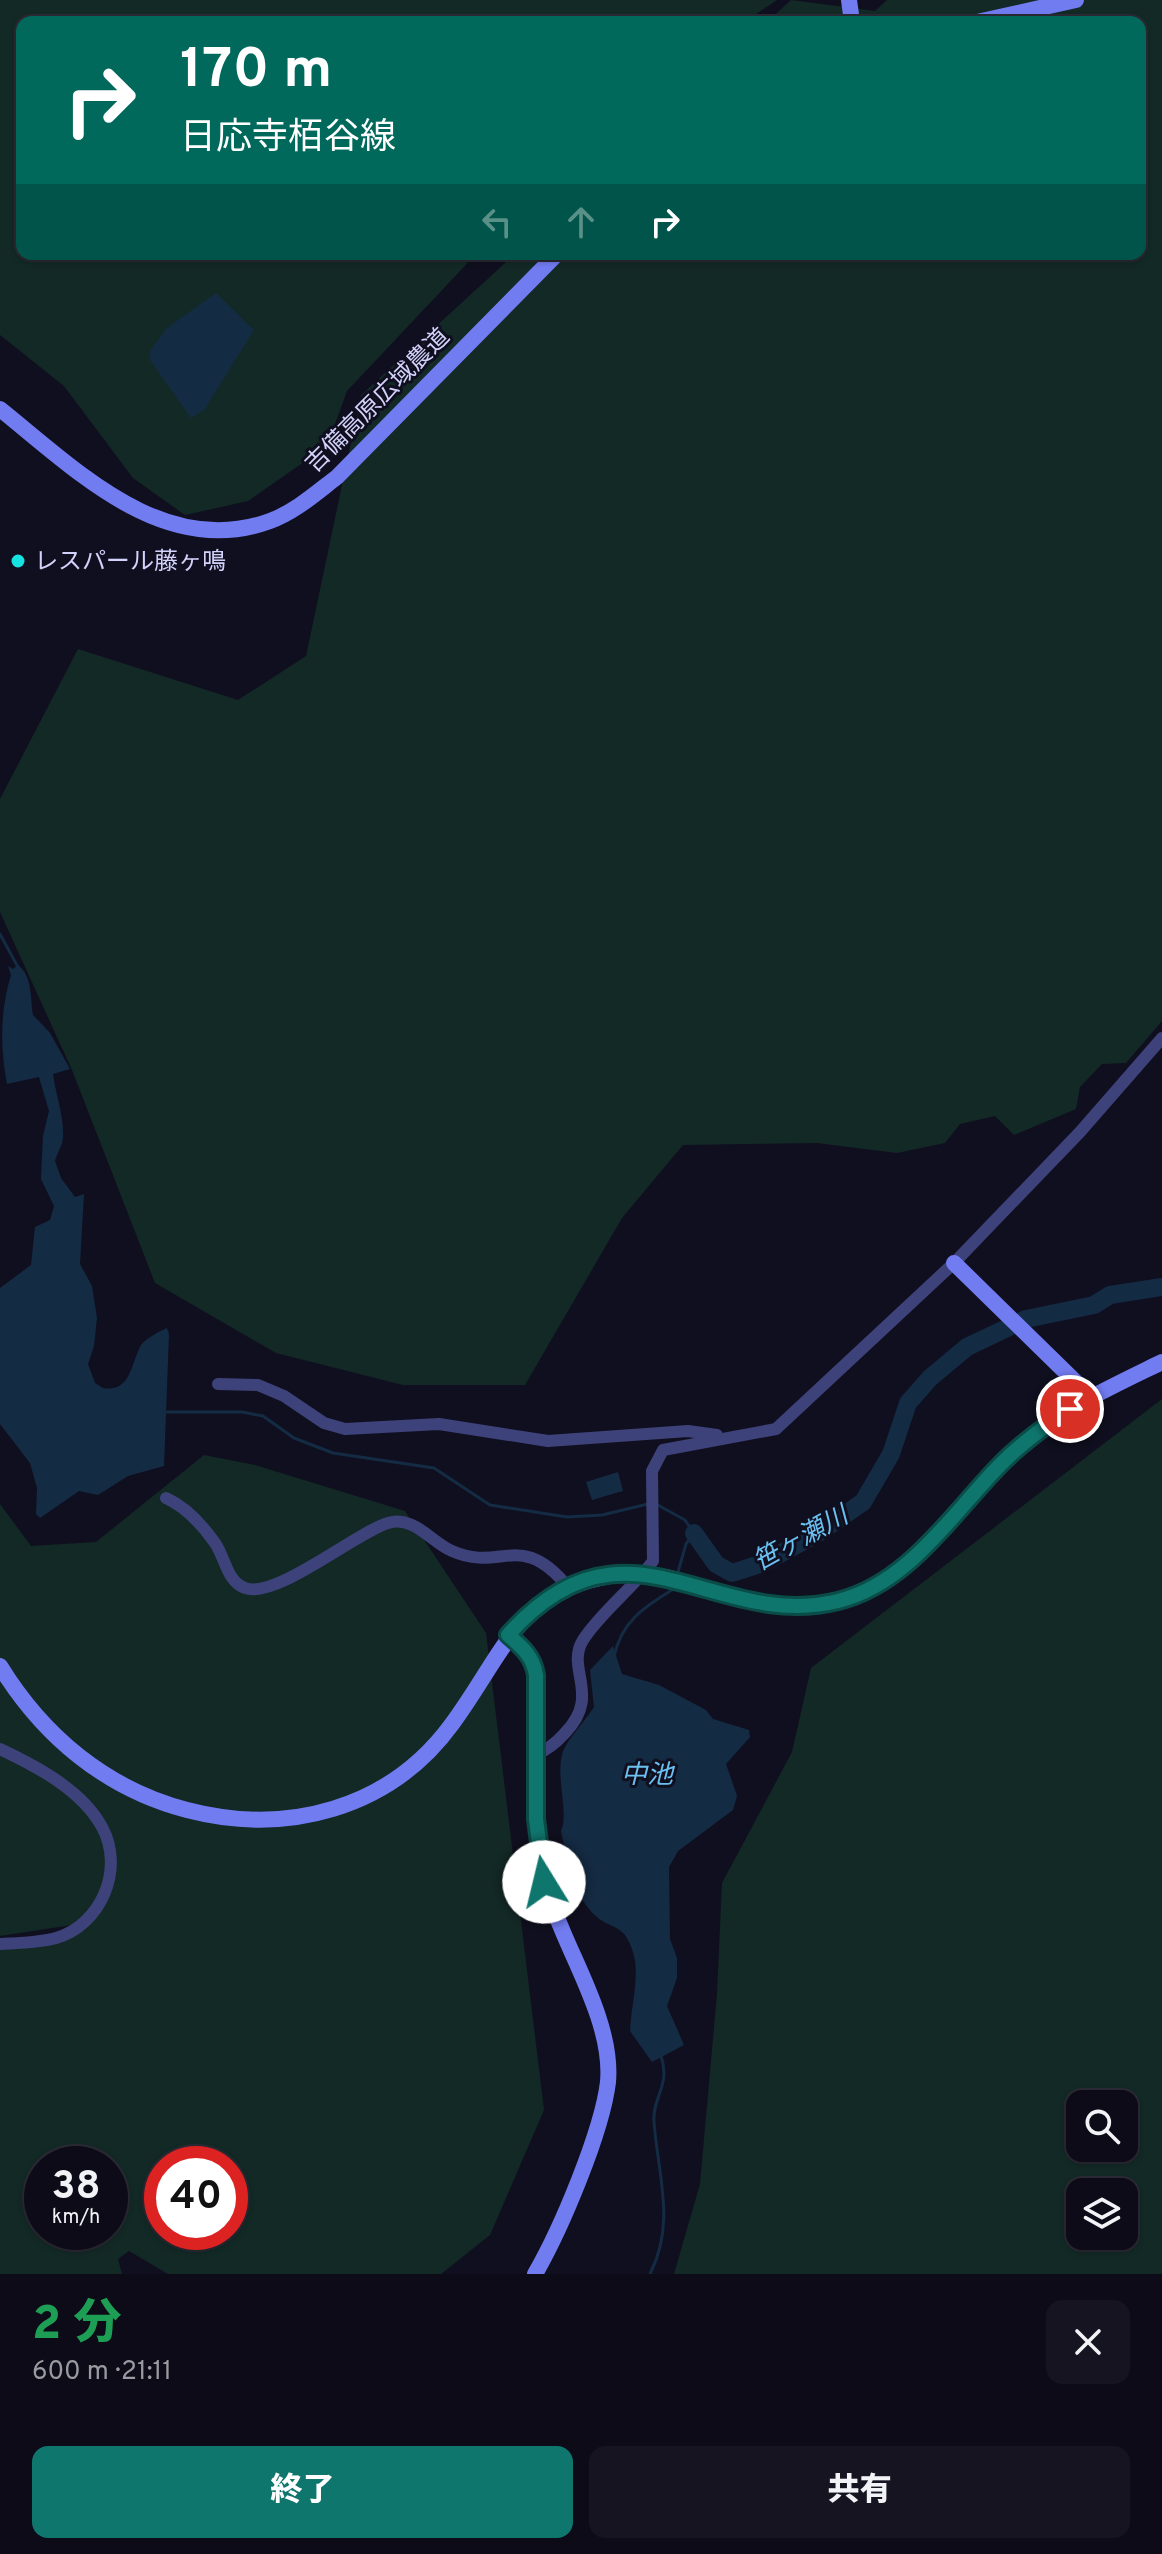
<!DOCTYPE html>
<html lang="ja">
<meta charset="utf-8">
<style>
:root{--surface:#0c0b17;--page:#151420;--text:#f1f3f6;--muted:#9a9ba1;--line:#2c2b36;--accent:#0f766e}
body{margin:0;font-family:Overpass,"Noto Sans JP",sans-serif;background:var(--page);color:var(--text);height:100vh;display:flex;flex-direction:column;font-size:30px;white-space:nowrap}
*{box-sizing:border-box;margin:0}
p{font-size:26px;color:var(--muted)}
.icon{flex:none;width:44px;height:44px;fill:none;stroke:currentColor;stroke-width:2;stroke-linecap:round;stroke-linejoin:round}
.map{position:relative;height:2274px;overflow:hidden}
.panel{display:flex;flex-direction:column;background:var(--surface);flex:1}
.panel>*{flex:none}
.top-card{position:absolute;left:16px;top:16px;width:1130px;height:244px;border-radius:16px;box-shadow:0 2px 6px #0004,0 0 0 2px var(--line);background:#00695c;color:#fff;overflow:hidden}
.buttons{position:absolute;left:1066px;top:2090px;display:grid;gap:16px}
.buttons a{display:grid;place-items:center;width:72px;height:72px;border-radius:16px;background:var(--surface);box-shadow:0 2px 6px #0004,0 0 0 2px var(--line);font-size:40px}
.speed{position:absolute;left:24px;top:2146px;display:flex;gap:16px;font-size:40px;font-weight:700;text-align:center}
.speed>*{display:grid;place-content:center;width:104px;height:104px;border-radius:50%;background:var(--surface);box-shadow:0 2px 6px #0004,0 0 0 2px var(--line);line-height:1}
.speed small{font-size:20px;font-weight:400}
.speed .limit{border:12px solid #d22;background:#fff;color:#111}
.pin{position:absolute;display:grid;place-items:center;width:68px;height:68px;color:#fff;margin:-34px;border:4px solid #fff;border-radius:50%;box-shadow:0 2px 8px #0007}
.me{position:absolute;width:88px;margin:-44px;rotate:351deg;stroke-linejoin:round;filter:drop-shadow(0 0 6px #0008)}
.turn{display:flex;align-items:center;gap:28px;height:168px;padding:0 32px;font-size:36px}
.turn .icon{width:104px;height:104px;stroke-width:2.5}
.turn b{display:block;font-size:56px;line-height:68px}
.lanes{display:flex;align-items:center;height:76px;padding:0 32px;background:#0003;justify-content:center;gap:40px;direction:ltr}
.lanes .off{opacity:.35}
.round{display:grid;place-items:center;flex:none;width:84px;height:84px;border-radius:16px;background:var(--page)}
.headline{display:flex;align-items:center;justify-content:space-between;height:136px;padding:0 32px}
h1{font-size:48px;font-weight:800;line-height:60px;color:#1e9e55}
.cta{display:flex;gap:16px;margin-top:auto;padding:16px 32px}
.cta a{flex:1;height:92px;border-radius:16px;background:var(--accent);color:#fff;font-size:32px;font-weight:800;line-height:92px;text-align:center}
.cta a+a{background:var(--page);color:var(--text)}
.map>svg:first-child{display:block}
.green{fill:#132926;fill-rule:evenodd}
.water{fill:#142b44}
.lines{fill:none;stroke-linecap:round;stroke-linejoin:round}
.stream{stroke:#142b44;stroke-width:3}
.river{stroke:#142b44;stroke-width:18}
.street{stroke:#3e427a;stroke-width:12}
.secondary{stroke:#727cf1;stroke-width:16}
.secondary-bridge{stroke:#727cf1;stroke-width:16}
.route-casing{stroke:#0a4d48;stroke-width:20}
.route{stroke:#0f766e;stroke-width:14}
.poi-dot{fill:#16e2e2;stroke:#100f1f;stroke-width:3}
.labels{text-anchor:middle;stroke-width:6;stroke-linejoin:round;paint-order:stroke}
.street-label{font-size:24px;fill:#d2d2fb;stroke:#100f1f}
.poi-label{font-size:24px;fill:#d2d2fb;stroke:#100f1f;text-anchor:start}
.water-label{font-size:26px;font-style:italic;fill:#6ac0f0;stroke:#100f1f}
</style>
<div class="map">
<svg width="1162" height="2274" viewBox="0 0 1162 2274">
<rect width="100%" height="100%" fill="#100f1f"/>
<g class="green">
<polygon points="0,0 777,0 744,22 22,22 22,254 476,254 347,391 327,446 248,501 185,515 133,478 64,386 0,335"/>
<polygon points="791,0 875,11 887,0 1162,0 1162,1021 1126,1063 1102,1064 1080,1087 1076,1109 1014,1135 995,1116 960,1124 945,1143 897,1153 817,1143 683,1145 622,1218 525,1385 403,1385 276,1353 155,1283 72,1070 0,912 0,799 78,649 238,700 306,656 361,395 515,254 1140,254 1140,22 767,22"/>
<path d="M1162,1399V2274H674L700,2184L717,1994L722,1883L792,1752L811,1668ZM1124,2104V2148H1080V2104ZM1124,2192V2236H1080V2192Z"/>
<path d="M204,1455L255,1465L405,1511L486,1633L544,2110L490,2235L441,2274H168L129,2251L118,2259L122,2274H0V1948C35,1945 65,1947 92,1922L0,1936V1504L31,1546L96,1542ZM42,2164H110V2232H42ZM162,2164H230V2232H162Z"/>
</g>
<g class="water">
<polygon points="216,293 254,330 204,410 191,418 150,360 150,351 167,328"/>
<path d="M18,965C33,977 30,998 33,1015L50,1033L70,1069L53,1074C56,1096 64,1116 63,1137C63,1145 57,1153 55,1161L61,1178L75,1197L84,1194L80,1264L92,1286L97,1318L94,1346L88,1364L95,1383L103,1388C131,1393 131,1363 141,1345C145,1339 160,1331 167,1328L169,1334L164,1466L128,1476L98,1495L79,1491L40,1518L36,1514L37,1488L30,1463L0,1424V1288L31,1265L35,1227L50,1220L54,1206L41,1179L43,1136L49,1111L39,1077L7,1084C0,1047 0,1011 11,975L8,966L13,969Z"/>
<polygon points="618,1472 623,1491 592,1500 586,1482"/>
<path d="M613,1646L622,1674L659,1685L706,1710L713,1719L749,1730L750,1737L726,1764L737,1796L733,1810L678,1851L669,1867L670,1939L677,1958V1978L667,2006L684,2045L652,2062L630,2031C631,2006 641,1973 632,1949C623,1923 612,1930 597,1917C572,1895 568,1862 561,1831C569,1813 556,1779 562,1755C564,1743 586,1720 594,1707L590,1670Z"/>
</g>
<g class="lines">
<g class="stream">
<polyline points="0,934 19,969"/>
<polyline points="164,1412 242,1412 263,1416 294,1438 333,1453 434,1468 490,1505 567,1517 602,1515 648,1504"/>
<polyline points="656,1504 685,1520 694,1533 686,1544 678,1572"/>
<path d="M614,1657C621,1622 644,1607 672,1590L674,1583"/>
<path d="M650,2274C676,2223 658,2176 654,2122C652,2097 671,2086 661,2056"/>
</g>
<polyline class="river" points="694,1533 716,1564 732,1573 763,1563 820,1532 863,1502 891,1454 908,1403 930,1378 967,1347 1026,1319 1094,1305 1110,1295 1162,1287"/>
<g class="street">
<polyline points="218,1384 258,1385 284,1396 324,1423 345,1429 439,1424 548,1441 688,1431 717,1435"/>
<path d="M166,1498C186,1507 203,1526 215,1543C225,1557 227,1582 245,1588C275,1600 357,1532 388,1523C414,1515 431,1542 452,1551C502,1573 520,1529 568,1587"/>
<path d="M0,1749C36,1766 82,1790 102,1827C125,1869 101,1925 56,1938C38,1943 18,1943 0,1944"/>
<path d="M535,1755C548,1750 556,1743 565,1733C602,1695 565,1669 583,1640C600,1613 633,1588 653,1561L652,1471L663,1450L776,1429L954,1263L1080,1132L1162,1038"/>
</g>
<g class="secondary">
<polyline points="849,0 852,22"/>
<polyline points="977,22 1076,0"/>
<path d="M0,409C75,469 164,560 270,521C295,512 316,493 337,477L557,254"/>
<polyline points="954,1263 1091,1397"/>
<path d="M754,1601C899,1627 932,1519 1026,1441C1066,1407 1115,1385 1162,1362"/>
<path d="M508,1635L534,1663C543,1727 529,1793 540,1857C551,1921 579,1959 598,2016C605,2037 610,2059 608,2082C602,2132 561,2229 535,2274"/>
<path d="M0,1666C43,1736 106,1789 187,1810C287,1836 390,1809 452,1724C506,1651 521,1582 627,1574"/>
</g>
<polyline class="secondary-bridge" points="627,1574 666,1577 754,1601"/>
</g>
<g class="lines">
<g class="route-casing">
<path id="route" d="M544,1882L536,1819V1675C533,1656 522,1647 508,1635C626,1502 713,1632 838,1601C908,1584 952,1514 999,1466C1020,1444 1045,1426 1070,1409"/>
</g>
<use href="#route" class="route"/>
</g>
<circle class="poi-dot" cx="18" cy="561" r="8"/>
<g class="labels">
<g class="street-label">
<text transform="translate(377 400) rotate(-45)" y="8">吉備高原広域農道</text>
</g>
<g class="poi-label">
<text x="34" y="569">レスパール藤ヶ鳴</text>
</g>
<g class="water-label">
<text transform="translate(800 1538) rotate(-29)" y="9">笹ヶ瀬川</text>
<text x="647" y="1783">中池</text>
</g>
</g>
</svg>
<div class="buttons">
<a><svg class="icon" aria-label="search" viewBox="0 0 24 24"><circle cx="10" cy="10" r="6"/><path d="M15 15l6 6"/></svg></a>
<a><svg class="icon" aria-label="layers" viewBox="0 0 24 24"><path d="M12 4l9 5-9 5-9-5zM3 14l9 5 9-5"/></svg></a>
</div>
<div class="speed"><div>38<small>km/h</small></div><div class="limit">40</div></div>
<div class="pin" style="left:1070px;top:1409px;background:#d93025"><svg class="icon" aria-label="arrive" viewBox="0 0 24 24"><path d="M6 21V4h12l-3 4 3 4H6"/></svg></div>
<svg class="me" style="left:544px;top:1882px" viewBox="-20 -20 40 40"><circle r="19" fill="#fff"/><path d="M0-13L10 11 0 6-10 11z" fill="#0f766e"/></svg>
<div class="top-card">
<div class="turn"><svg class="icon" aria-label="right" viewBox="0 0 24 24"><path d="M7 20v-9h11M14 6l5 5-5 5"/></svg><div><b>170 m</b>日応寺栢谷線</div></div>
<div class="lanes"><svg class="icon off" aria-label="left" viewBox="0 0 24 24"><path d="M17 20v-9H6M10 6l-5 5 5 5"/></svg><svg class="icon off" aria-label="ahead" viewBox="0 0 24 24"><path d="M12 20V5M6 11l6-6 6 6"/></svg><svg class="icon" aria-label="right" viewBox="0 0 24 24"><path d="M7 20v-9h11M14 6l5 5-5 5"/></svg></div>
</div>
</div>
<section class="panel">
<div class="headline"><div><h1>2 分</h1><p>600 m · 21:11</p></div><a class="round"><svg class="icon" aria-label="close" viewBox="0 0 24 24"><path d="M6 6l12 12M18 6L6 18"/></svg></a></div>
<div class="cta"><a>終了</a><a>共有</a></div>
</section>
